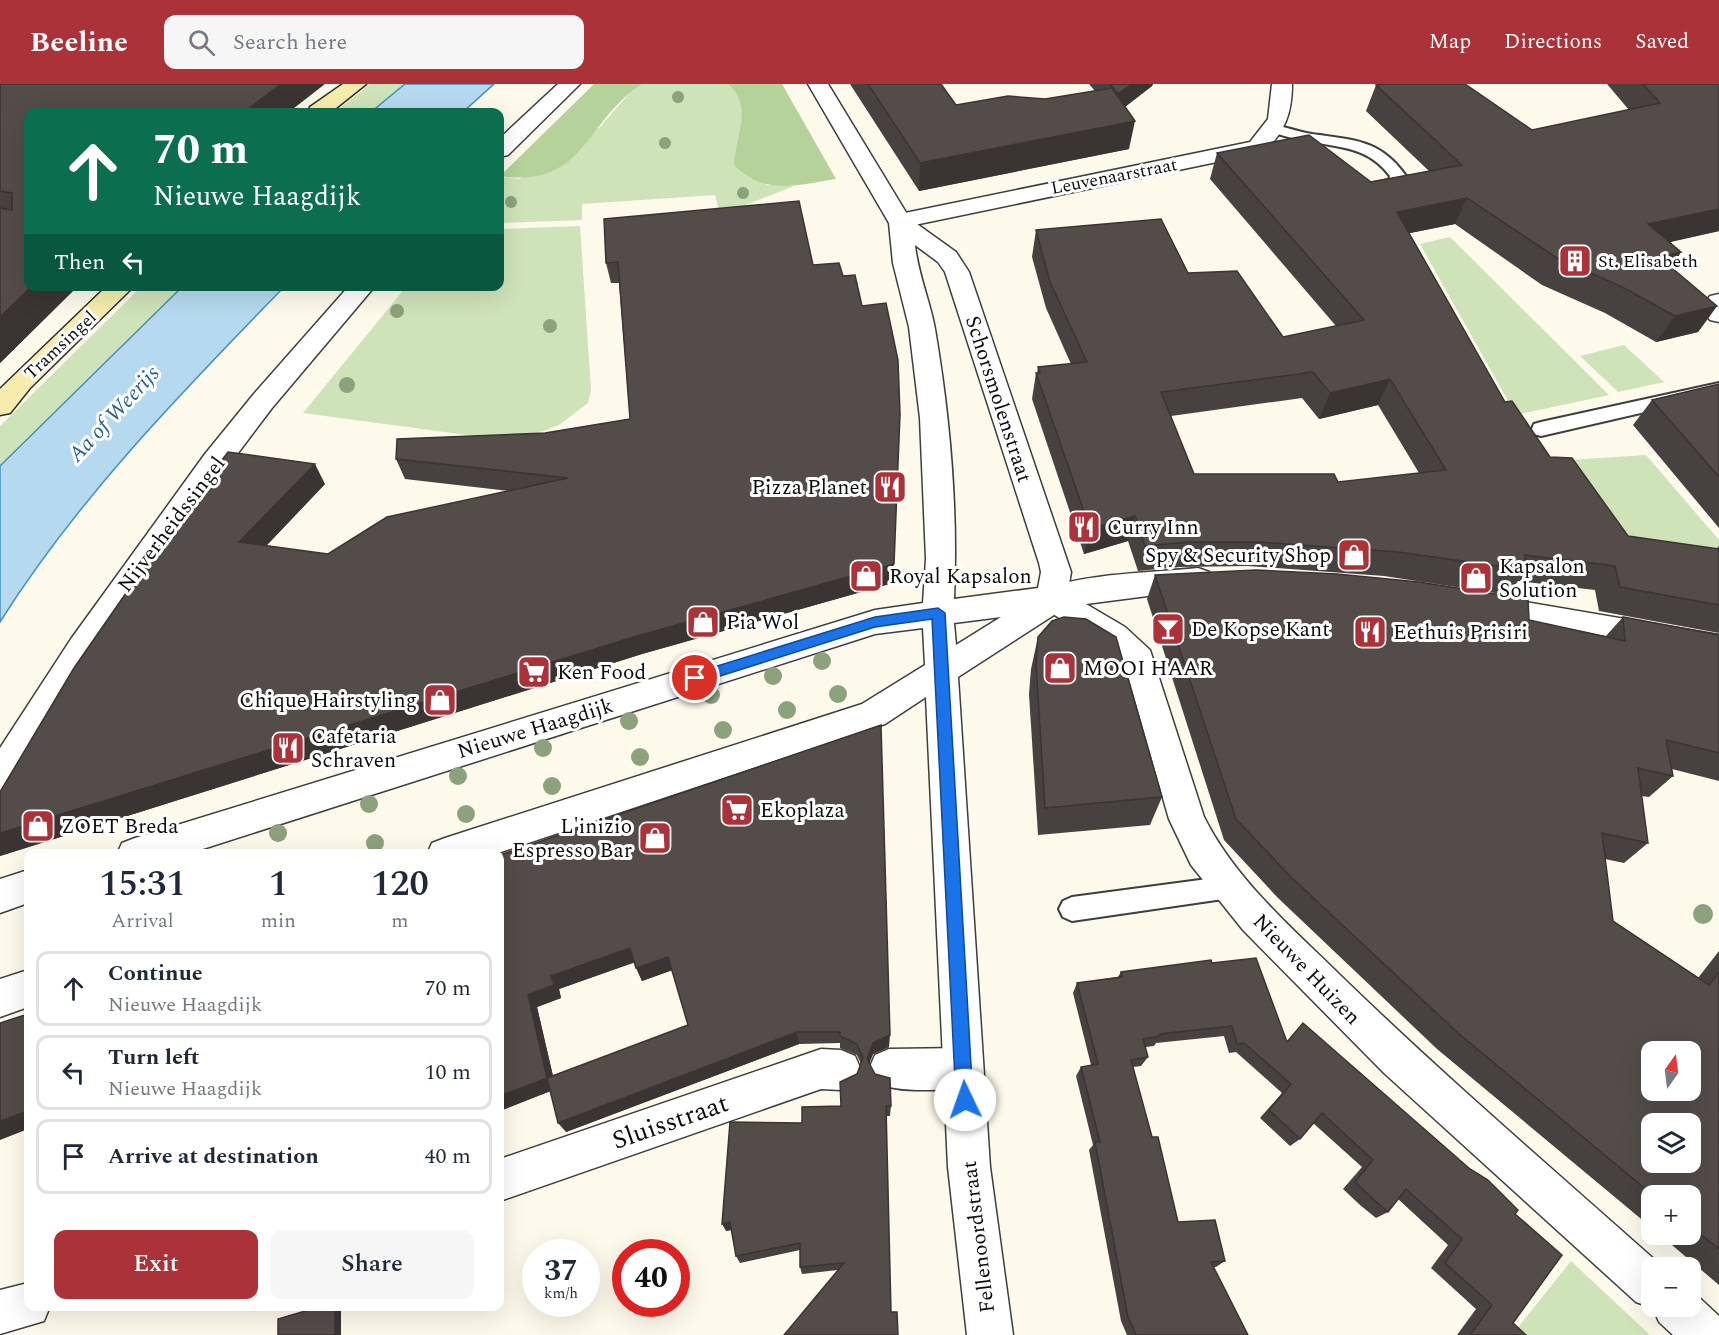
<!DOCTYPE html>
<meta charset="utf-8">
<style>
:root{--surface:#fff;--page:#f6f6f7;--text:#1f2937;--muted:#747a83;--line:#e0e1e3;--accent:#ac3239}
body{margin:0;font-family:Spectral,serif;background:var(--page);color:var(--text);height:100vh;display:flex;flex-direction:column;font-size:22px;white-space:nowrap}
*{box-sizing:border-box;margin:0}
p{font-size:20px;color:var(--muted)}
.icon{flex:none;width:33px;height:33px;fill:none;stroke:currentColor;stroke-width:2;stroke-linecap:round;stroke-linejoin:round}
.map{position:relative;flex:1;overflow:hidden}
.details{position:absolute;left:24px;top:765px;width:480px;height:462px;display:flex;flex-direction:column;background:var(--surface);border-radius:12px;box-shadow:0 6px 24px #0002}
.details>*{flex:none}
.top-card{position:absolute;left:24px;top:24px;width:480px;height:183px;border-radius:12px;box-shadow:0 6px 24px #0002;background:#0b6e4f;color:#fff;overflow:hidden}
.needle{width:39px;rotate:14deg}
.buttons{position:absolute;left:1641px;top:957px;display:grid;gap:12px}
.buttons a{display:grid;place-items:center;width:60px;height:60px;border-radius:12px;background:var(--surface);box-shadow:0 6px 24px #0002;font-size:30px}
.speed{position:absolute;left:522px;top:1155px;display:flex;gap:12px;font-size:30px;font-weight:700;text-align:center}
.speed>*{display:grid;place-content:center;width:78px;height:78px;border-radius:50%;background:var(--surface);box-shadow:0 6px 24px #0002;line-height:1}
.speed small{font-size:15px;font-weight:400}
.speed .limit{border:9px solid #d22;background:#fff;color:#111}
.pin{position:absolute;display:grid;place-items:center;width:51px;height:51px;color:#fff;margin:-26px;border:3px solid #fff;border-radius:50%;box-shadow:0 2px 6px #0007}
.me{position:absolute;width:66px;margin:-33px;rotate:357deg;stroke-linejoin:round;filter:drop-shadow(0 0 4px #0008)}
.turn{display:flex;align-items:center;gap:21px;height:126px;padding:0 30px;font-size:27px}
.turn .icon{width:78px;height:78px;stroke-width:2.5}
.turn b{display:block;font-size:42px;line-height:51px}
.then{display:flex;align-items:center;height:57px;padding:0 30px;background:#0003;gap:12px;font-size:22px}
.eta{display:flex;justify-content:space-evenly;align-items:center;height:102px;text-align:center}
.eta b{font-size:36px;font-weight:600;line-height:42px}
.action{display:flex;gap:12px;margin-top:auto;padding:12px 30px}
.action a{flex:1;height:69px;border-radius:12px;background:var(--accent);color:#fff;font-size:24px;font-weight:600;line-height:69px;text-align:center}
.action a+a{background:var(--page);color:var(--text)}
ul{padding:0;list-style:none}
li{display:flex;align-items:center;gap:18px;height:75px;margin:0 12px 9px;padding:0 18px;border:3px solid var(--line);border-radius:12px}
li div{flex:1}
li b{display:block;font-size:22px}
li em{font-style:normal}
header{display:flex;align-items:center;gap:36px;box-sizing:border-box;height:84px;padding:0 30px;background:var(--accent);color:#fff}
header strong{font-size:28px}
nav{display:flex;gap:33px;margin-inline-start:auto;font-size:21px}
.search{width:420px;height:54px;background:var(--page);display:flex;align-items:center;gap:15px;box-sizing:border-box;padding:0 21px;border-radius:12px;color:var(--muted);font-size:22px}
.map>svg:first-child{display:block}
.green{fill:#cfe3b9}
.forest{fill:#b4d29a}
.water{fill:#b5daef;stroke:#448fbe;stroke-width:1.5}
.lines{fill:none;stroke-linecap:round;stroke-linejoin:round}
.service-casing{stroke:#3e3e3e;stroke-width:4}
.minor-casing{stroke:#3e3e3e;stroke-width:3}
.tertiary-casing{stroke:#3e3e3e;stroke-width:3}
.secondary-casing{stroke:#2d2d2d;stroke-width:3}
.service{fill:#fff;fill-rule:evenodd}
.minor{fill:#fff;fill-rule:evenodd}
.tertiary{fill:#fff;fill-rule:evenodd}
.secondary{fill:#f6edad;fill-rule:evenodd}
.tree{fill:#8ca27d}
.wall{fill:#47413f;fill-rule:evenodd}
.shaded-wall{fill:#3a3533}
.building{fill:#534c49;stroke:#3a3533;stroke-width:1.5;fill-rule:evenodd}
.route{fill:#1a73e8;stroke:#114b97;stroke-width:1.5}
.labels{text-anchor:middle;stroke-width:6;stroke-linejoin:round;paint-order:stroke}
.far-street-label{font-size:18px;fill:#0b0b0b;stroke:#fff}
.far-poi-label{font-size:18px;fill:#0b0b0b;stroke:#fff;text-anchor:start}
.street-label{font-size:21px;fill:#0b0b0b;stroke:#fff}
.poi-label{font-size:21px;fill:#0b0b0b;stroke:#fff;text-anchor:start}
.water-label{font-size:22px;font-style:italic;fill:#22618f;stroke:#fff}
.near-street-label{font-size:26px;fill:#0b0b0b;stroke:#fff}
</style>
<header>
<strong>Beeline</strong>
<div class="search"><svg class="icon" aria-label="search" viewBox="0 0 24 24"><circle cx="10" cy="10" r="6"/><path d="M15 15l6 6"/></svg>Search here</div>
<nav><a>Map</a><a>Directions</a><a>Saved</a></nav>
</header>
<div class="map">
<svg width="1719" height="1251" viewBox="0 0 1719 1251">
<rect width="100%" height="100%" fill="#fdf9eb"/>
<g class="green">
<polygon points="370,0 405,0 371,28 335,28"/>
<path d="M642,0H728C749,18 742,45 735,69L767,101L794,102L720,131L715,111L582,120V136L500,139V100L505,93L519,95L600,43L632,6Z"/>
<polygon points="580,142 591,306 588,319 559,341 544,347 497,355 303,329 406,203 500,202 500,145"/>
<polygon points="1450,153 1609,311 1516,331 1420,160"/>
<polygon points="141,203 182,203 0,382 0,342"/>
<polygon points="1624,261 1664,298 1618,308 1580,272"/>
<polygon points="1646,371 1719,456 1719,503 1612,486 1569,376"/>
<polygon points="1571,1177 1650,1251 1522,1251 1516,1246"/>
</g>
<g class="forest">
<path d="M594,0H642C585,36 585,105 500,92Z"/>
<path d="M728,0H782L836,95C797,101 765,112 734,81C735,53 754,23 728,0Z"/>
</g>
<g class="water">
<polygon points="405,0 494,0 463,28 371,28"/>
<path d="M182,203H284C182,308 78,414 0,538V382Z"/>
</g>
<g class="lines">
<g class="service-casing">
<g id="service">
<path d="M1276,41C1288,44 1300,48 1312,50C1353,56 1380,55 1406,92L1404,99L1396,104L1368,106L1366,103L1368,100L1389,96L1390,92C1369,64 1344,64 1312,58C1298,56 1284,52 1271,48L1269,45L1271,42Z"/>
<polygon points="1719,299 1719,311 1541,352 1534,350 1532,345 1534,340 1541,338"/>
<polygon points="1230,792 1239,795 1242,803 1239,811 1230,814 1072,837 1063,833 1059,825 1063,817 1072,813"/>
</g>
</g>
<g class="minor-casing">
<g id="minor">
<polygon points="558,0 580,0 508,71 500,73 500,54"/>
<path d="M1272,0H1292C1292,30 1285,46 1265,68L900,144L892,142L888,137L892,132L900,130L1250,58L1268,35Z"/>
<polygon points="349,202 375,202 272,324 180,446 94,573 12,703 0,708 0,664 71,555 205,370 253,311"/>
<polygon points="1719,210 1719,238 1710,236 1701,224 1710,212"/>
<path d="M1198,484L1209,488L1213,496L1209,504L1086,520L1125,543L1150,566L1204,733C1235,795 1291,843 1340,891C1444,992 1555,1087 1664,1184H1652V1222H1690L1691,1206L1719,1232V1251H1673L1659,1238L1653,1224L1636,1218L1384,989L1243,846L1191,781L1169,735L1125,581L1103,561L1040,522L1036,514L1040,506C1090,489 1146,489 1198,484Z"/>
<polygon points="1484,511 1719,551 1719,577 1473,532 1468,523 1473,514"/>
<path d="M963,964L977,970L983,984L977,998C953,1008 899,1009 875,999L869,985L875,971L889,965Z"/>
<polygon points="821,965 841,966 855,972 861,986 855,1000 841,1006 821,1005 500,1117 500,1075"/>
<polygon points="28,1199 28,1222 50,1222 44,1237 0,1250 0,1206"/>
</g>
</g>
<g class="tertiary-casing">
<g id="tertiary">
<path d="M808,0H828L910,135L956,168L969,188L1071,488L1068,506L1054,531L958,593L990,1083L1013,1251H967L948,1083L926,613L885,640L495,770H427L432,759L445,754L862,620L925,581L923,544L875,550L187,770H117L122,759L135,754L875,526L923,519L926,475L920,334L909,243L893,179L889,139ZM915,161L938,178L945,188L1039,479L1041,488L1038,504L954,515C958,426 950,333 935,245C930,217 918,190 915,161ZM1001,533L956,561L954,539Z"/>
<polygon points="28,786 28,819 0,829 0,795"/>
<polygon points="28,886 28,923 0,933 0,895"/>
</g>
</g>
<g class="secondary-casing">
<g id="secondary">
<polygon points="343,0 366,0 331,28 308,28 310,23"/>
<polygon points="107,202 134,202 30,304 10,329 0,331 0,305"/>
</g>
</g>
<use href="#service" class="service"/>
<use href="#minor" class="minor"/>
<use href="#tertiary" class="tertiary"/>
<use href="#secondary" class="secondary"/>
</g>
<g class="tree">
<circle cx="678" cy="13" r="6"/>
<circle cx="665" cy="59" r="6"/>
<circle cx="743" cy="109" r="6"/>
<circle cx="511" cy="118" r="6"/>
<circle cx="397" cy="227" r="7"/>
<circle cx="550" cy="242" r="7"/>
<circle cx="347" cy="301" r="8"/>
<circle cx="822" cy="577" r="9"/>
<circle cx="773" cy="592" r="9"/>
<circle cx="838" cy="610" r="9"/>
<circle cx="711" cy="611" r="9"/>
<circle cx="787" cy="626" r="9"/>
<circle cx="629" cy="637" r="9"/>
<circle cx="723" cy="646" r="9"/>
<circle cx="543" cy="664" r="9"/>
<circle cx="640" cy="673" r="9"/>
<circle cx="458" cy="692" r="9"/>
<circle cx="552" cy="702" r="9"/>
<circle cx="369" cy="720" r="9"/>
<circle cx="466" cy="730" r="9"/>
<circle cx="278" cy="749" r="9"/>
<circle cx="375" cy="759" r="9"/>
<circle cx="1703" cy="830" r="10"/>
</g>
<g class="wall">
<polygon points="0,0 28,28 28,202 78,202 0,279"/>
<polygon points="850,0 941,0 956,21 1045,15 1095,7 1089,0 1153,0 1152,2 1125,23 1129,65 919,107"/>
<path d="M1607,0H1719V147L1669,158L1681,168L1671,183L1717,222L1698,248L1656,258L1605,229L1542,201L1455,140L1409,149L1505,318L1550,373L1628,452L1716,465L1719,462V549L1599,527L1595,506L1518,497L1508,511L1384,492L1248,482L1180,483L1138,487L1128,457L1084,470L1032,315L1036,289H1037L1038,283L1071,280L1046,224L1032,173L1036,146L1188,189L1283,253L1336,242L1210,95L1217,69L1371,98L1429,87L1366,27L1376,1L1532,46L1629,26ZM1302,314L1319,335L1378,321L1419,389L1338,398L1194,390L1171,332Z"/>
<polygon points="604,135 813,181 893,499 642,570 0,772 183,427 325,400 266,462 328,470 509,407 405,395 396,375 630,335 619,199 611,199 606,179"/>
<polygon points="1719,300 1719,444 1633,341 1652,316"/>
<polygon points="1155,491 1529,536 1606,552 1623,533 1719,551 1719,697 1672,685 1673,692 1649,713 1641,712 1648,759 1624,779 1605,775 1613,837 1698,894 1719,867 1719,1201 1659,1150 1690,1150 1690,1112 1652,1112 1652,1144 1437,965 1277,813 1224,756 1147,515"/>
<polygon points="1038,553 1162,713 1150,741 1038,751 1029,610 1031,585"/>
<path d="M500,771L889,963L873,970L869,979L891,1022L890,1032H886L891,1228L898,1251L838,1186L802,1190L800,1183V1166L740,1179L736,1172L732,1146L726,1147L802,1039L841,1022L857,990L861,980L857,971L840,964V959L799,960L566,1048L550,1007L500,1027ZM634,878L642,897L672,886L688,941L553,992L537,923L561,914L559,905Z"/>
<polygon points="1212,879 1286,957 1515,1130 1513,1239 1526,1251 1457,1251 1476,1225 1431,1184 1448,1161 1398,1115 1388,1128 1376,1134 1360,1121 1343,1105 1362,1083 1313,1039 1300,1055 1290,1062 1260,1034 1282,1009 1236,968 1229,969 1224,952 1156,959 1154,962 1145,963 1148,973 1141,982 1133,983 1152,1053 1178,1138 1225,1177 1216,1183 1213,1183 1248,1251 1127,1251 1121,1237 1089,1066 1093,1061 1076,992 1081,983 1091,981 1073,909 1077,899 1118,893 1121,888"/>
</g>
<g class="shaded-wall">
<polygon points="281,0 325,0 289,28 244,28"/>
<polygon points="1132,0 1153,0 1152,2 1114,31 1118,10"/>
<polygon points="1135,37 1129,65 919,107 920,79"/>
<polygon points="1467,114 1455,140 1386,154 1397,128"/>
<polygon points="1719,125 1719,147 1631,167 1648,140"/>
<polygon points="1681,168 1663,194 1659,173"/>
<polygon points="32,202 78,202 0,279 0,233"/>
<polygon points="1717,222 1698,248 1656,258 1675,232"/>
<polygon points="1390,295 1378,321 1319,335 1330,309"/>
<polygon points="900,330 893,499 642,570 0,772 0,749"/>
<polygon points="315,380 325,400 251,478 239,458"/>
<polygon points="1135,432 1128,457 1084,470 1090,445"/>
<polygon points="630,864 636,878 559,905 561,914 537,923 556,1005 500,1027 500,1012 528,911 551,892"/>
<polygon points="668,873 673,886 642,897 636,884"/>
<polygon points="797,948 799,960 566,1048 558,1039"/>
<polygon points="890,951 889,963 873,970 867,986 867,975 873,959"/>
<polygon points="28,1027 28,1045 0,1056 0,1037"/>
<polygon points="730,1138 734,1145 726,1147 722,1140"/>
<rect x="335" y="1222" width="6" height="29"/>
</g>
<g class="building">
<polygon points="0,0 281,0 244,28 28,28 28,202 32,202 0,233 0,124 12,126 12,109 0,107"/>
<polygon points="868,0 941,0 956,21 1008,12 1045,15 1112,4 1135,37 920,79"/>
<polygon points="1110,0 1132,0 1118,10"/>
<path d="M1382,0H1465L1532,46L1660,19L1643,0H1719V125L1648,140L1681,168L1659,173L1717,222L1675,232L1622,203L1557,174L1467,114L1397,128L1505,318L1512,317L1550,373L1572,374L1628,452L1719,465V521L1620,503L1615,482L1525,471L1526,486L1398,468L1259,458H1189L1145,462L1135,432L1090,445L1036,289H1040L1038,283L1087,278L1050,198L1036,146L1161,135L1188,189L1237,187L1283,253L1364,236L1217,69L1309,51L1371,98L1462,81L1376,1ZM1313,288L1330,309L1390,295L1446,386L1338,398L1334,390H1194L1161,308Z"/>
<polygon points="799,117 813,181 839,179 843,192 855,191 862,222 886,219 898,276 900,330 894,480 637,552 0,749 0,708 74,584 183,427 228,368 315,380 239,458 328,470 387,433 568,394 396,375 397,355 545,349 630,335 618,178 606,179 604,135"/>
<polygon points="1719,300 1719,393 1652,316"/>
<path d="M1256,486L1337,490L1419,498L1528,515L1529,536L1625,557L1623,533L1719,551V669L1666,656L1673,692L1638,684L1648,759L1602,749L1613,837L1709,901L1719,888V1165L1690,1142V1112H1654L1458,949L1291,793L1236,735L1155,491ZM1652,968H1690V1006H1652ZM1652,1040H1690V1078H1652Z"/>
<polygon points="1064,533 1086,535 1116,553 1162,713 1045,724 1036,579 1038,553 1052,537"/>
<path d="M881,641L890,951L873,959L867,975L875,990L890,994L891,1022H886L891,1228H897L898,1251H784L844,1179L800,1183V1159L736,1172L730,1138L722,1140L730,1038L802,1039V1023L841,1022L840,998L857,990L863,974L857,960L840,952V948H797L558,1039L547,994L500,1012V771ZM630,864L636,884L668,873L688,941L547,994L528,911L554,901L551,892Z"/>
<polygon points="1256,874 1287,958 1303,939 1470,1085 1488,1096 1518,1126 1515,1130 1562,1171 1513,1239 1526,1251 1470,1251 1492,1221 1445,1179 1462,1155 1406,1105 1388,1128 1372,1114 1355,1098 1373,1076 1322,1029 1300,1055 1269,1026 1291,1000 1244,959 1237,960 1232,942 1160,950 1160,952 1143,955 1148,973 1131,976 1152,1053 1158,1053 1178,1138 1215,1136 1225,1177 1211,1178 1248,1251 1136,1251 1128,1233 1095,1058 1100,1058 1081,983 1098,980 1077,899 1122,893 1121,888 1211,876 1212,879"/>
<polygon points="28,930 28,1027 0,1037 0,939"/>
<polygon points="322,1222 335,1222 335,1251 278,1251 278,1235"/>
</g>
<polygon class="route" points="938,524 945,529 973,1016 971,1022 965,1025 959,1022 956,1016 932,535 875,543 695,600 689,594 695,589 875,533"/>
<defs>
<g id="building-square" transform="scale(1.725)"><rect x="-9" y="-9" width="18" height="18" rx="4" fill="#ac3239" stroke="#fff"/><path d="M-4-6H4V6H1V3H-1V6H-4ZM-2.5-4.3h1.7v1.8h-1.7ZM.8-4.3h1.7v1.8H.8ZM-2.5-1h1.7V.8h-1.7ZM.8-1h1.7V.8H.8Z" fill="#fff"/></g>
<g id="restaurant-square" transform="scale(1.725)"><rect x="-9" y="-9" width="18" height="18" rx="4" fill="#ac3239" stroke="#fff"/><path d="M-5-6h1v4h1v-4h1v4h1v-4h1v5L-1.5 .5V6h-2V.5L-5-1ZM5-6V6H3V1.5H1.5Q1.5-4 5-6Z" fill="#fff"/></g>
<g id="shop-square" transform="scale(1.725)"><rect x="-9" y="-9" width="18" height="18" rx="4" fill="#ac3239" stroke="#fff"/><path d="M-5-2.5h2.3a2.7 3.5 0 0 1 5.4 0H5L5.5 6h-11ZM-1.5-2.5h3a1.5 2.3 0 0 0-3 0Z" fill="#fff"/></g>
<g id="bar-square" transform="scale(1.725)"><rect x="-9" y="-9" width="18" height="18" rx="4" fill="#ac3239" stroke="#fff"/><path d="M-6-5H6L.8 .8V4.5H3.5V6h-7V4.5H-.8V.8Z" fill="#fff"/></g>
<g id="supermarket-square" transform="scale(1.725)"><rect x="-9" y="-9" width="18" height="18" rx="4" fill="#ac3239" stroke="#fff"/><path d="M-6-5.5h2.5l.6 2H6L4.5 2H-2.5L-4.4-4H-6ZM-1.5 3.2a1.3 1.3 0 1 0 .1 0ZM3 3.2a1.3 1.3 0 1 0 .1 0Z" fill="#fff"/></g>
</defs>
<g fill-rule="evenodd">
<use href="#building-square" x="1575" y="177"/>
<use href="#restaurant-square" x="890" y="403"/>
<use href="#restaurant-square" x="1084" y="443"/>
<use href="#shop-square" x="1354" y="471"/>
<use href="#shop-square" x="866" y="492"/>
<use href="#shop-square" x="1476" y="494"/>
<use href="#shop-square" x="703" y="538"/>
<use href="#bar-square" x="1168" y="545"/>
<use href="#restaurant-square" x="1370" y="548"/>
<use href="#shop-square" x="1060" y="584"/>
<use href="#supermarket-square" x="534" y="588"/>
<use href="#shop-square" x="440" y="616"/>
<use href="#restaurant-square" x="288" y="664"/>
<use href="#supermarket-square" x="737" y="726"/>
<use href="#shop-square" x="38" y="742"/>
<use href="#shop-square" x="655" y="754"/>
</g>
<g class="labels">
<g class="far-street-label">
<text transform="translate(1114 92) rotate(-11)" y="6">Leuvenaarstraat</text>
<text transform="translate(60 261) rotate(-43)" y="6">Tramsingel</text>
</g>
<g class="far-poi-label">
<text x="1598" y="183">St. Elisabeth</text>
</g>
<g class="street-label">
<text transform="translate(999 315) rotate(72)" y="7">Schorsmolenstraat</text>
<text transform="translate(171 440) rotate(-53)" y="7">Nijverheidssingel</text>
<text transform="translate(535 644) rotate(-17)" y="7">Nieuwe Haagdijk</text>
<text transform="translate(1307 885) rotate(46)" y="7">Nieuwe Huizen</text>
<text transform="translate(978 1153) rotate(-97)" y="7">Fellenoordstraat</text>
</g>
<g class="poi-label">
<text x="867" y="410" text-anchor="end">Pizza Planet</text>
<text x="1107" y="450">Curry Inn</text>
<text x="1331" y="478" text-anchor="end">Spy &amp; Security Shop</text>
<text x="1499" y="489">Kapsalon<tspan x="1499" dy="24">Solution</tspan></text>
<text x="889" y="499">Royal Kapsalon</text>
<text x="726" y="545">Pia Wol</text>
<text x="1191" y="552">De Kopse Kant</text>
<text x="1393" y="555">Eethuis Prisiri</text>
<text x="1083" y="591">MOOI HAAR</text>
<text x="557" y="595">Ken Food</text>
<text x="417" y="623" text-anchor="end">Chique Hairstyling</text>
<text x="311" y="659">Cafetaria<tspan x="311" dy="24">Schraven</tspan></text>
<text x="760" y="733">Ekoplaza</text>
<text x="61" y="749">ZOET Breda</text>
<text x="632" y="749" text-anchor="end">L'inizio<tspan x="632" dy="24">Espresso Bar</tspan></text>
</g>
<g class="water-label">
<text transform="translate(113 329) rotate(-47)" y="8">Aa of Weerijs</text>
</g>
<g class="near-street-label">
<text transform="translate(670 1037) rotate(-19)" y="9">Sluisstraat</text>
</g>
</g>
</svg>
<div class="buttons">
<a><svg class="needle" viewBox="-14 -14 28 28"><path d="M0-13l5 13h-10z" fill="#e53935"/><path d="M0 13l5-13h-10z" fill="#747a83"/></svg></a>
<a><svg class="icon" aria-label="layers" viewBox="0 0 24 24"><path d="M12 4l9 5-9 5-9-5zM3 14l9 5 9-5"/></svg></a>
<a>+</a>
<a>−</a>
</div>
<div class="speed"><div>37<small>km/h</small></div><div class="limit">40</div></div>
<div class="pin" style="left:695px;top:594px;background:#d93025"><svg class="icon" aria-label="arrive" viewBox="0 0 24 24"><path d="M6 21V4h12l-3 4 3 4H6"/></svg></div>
<svg class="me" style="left:965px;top:1016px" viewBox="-20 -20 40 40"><circle r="19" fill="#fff"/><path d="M0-13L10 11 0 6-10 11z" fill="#1a73e8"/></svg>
<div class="top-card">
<div class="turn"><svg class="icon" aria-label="ahead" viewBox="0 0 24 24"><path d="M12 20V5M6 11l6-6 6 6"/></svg><div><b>70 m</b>Nieuwe Haagdijk</div></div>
<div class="then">Then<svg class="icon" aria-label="left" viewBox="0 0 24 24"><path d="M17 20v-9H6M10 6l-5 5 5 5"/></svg></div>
</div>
<section class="details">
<div class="eta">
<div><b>15:31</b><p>Arrival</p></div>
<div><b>1</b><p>min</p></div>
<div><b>120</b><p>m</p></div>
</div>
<ul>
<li><svg class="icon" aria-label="ahead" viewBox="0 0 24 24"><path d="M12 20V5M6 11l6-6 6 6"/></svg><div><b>Continue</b><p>Nieuwe Haagdijk</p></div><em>70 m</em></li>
<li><svg class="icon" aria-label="left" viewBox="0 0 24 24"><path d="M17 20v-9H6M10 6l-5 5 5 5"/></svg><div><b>Turn left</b><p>Nieuwe Haagdijk</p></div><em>10 m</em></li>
<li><svg class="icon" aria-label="arrive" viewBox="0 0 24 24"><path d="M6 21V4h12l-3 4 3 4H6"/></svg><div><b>Arrive at destination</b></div><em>40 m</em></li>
</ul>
<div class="action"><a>Exit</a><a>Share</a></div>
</section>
</div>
